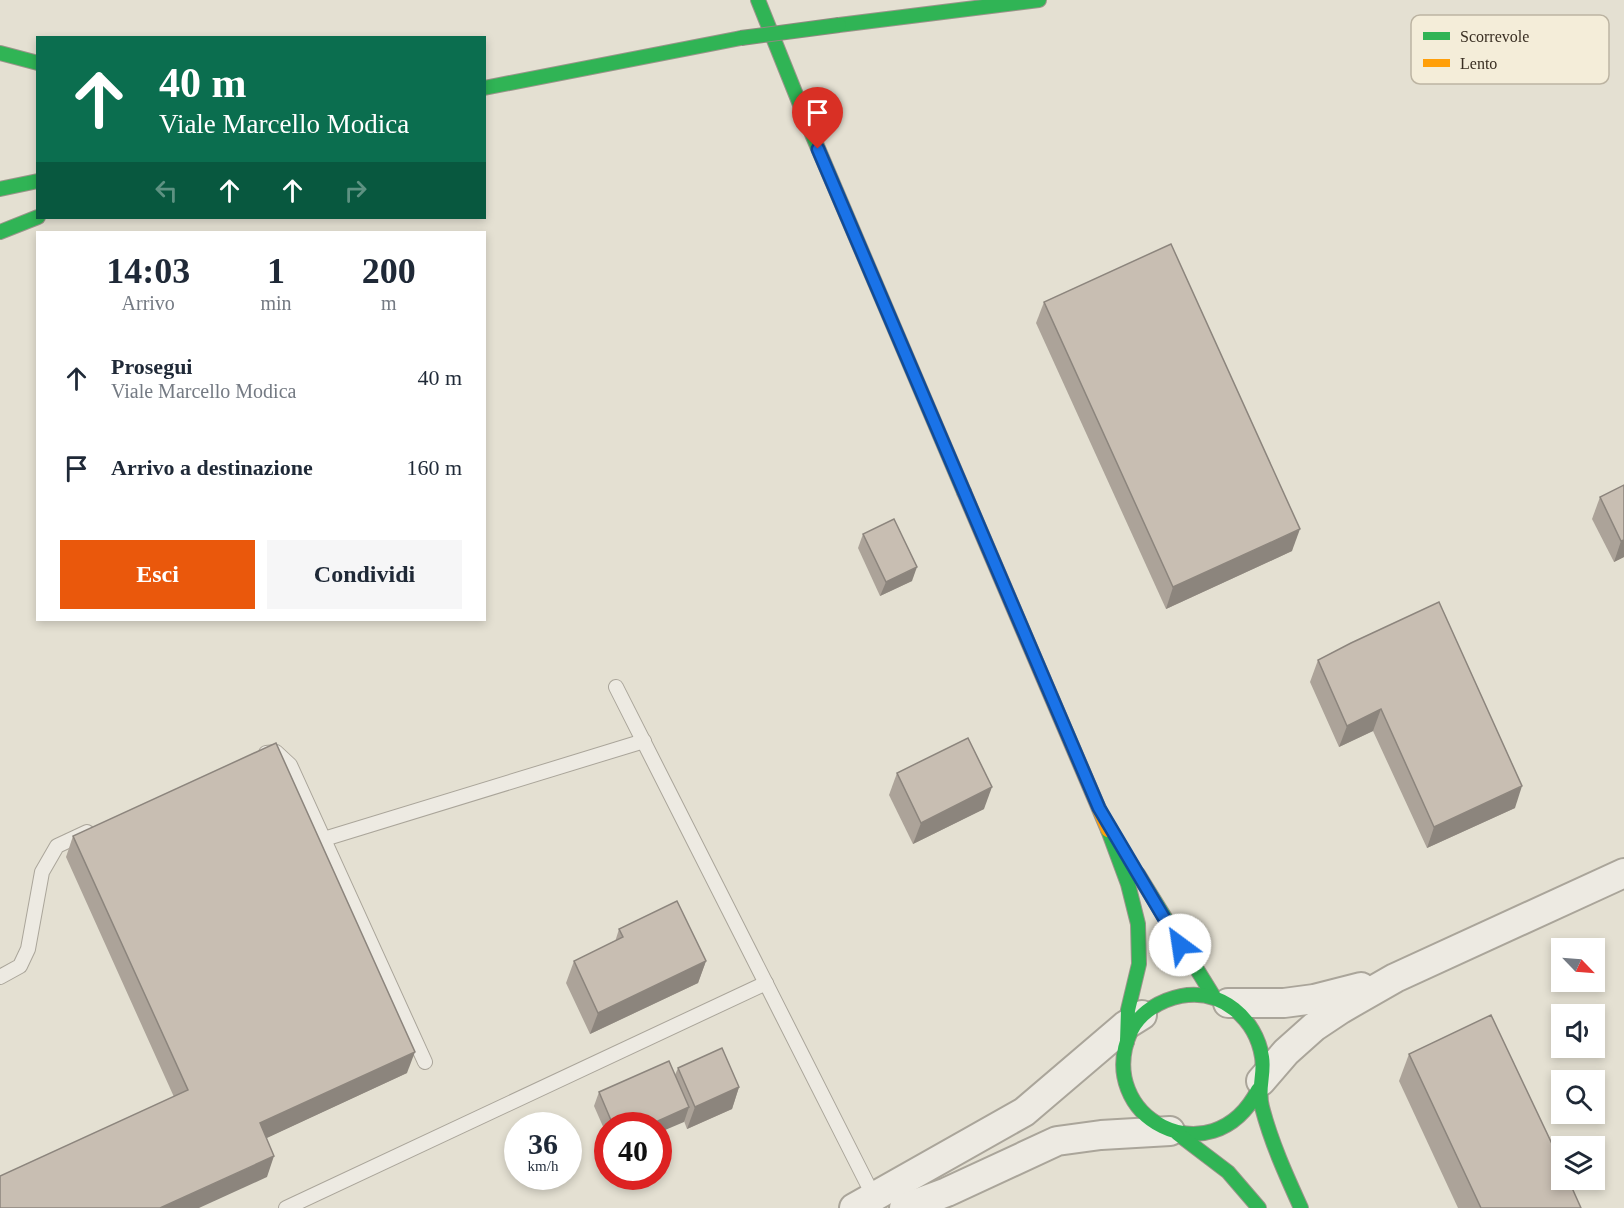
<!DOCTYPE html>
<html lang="it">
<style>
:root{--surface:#fff;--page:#f6f6f7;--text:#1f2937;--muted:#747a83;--accent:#ea580c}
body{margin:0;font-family:"Times New Roman",serif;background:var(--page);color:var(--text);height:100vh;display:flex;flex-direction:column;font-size:22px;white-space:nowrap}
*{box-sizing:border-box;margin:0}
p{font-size:20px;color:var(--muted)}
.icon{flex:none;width:33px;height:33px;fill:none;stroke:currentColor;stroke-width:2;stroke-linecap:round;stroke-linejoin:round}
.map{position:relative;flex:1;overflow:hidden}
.drawer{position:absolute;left:36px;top:231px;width:450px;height:390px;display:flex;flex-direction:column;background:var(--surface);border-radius:0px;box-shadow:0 3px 9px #0003}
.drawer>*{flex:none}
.guide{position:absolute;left:36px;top:36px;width:450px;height:183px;border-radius:0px;box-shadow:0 3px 9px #0003;background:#0b6e4f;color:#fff;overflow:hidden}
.needle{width:39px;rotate:115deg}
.buttons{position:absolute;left:1551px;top:938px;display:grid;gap:12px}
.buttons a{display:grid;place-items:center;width:54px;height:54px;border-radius:0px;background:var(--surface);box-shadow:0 3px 9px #0003;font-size:30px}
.speed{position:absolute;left:504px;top:1112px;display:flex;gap:12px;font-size:30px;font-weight:700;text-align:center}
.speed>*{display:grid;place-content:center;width:78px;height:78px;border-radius:50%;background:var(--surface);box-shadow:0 3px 9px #0003;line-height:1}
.speed small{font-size:15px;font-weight:400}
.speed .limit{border:9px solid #d22;background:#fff;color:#111}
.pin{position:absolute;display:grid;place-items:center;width:51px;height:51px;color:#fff;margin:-62px -26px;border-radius:50% 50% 50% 0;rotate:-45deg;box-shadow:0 0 6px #0007}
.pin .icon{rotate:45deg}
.me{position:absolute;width:66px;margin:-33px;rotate:329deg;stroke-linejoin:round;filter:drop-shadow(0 0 4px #0008)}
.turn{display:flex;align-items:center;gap:21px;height:126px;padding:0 24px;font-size:27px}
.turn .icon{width:78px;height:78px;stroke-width:2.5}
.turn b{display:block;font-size:42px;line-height:51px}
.lanes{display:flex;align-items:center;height:57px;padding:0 24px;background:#0003;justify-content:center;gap:30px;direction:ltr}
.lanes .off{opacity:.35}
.eta{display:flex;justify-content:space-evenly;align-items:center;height:102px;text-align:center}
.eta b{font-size:36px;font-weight:800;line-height:42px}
.cta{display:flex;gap:12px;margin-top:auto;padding:12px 24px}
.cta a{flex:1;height:69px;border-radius:0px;background:var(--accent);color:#fff;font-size:24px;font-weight:800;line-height:69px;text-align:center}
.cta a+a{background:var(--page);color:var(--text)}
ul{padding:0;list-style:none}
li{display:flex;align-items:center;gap:18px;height:90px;padding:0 24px}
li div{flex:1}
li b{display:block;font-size:22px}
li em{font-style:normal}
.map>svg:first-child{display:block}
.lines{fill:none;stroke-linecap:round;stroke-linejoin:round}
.lane-casing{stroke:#aaa59a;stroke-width:16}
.street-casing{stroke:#aaa59a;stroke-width:32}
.fast-casing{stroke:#9a948a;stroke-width:16}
.slow-casing{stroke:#9a948a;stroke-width:16}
.lane{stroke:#edeae2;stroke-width:14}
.street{stroke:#edeae2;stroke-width:28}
.fast{stroke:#30b455;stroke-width:14}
.slow{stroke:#ff9f0a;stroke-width:14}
.fast-bridge-casing{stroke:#908a81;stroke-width:16;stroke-linecap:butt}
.fast-bridge{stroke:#30b455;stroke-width:14}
.wall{fill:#aca399}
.shaded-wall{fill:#8c857d}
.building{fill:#c8beb2;stroke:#8c857d;stroke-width:1.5}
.route-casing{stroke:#114b97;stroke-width:15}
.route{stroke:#1a73e8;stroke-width:10}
.key{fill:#f4edd9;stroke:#bcb4a2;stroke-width:1.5}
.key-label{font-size:16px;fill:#392e22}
</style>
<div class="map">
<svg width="1624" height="1208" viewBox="0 0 1624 1208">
<rect width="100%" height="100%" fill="#e4e0d2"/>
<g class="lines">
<g class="lane-casing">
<g id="lane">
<polyline points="616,687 874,1197"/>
<polyline points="266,753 276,752 290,765 425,1062"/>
<polyline points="324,839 644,741"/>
<polyline points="0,977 20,966 28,949 42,872 57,846 87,832"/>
<polyline points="286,1208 766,983"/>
</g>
</g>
<g class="street-casing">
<g id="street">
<polyline points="1228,1003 1284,1003 1314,999 1361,987"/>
<polyline points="1261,1081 1286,1052 1314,1027 1341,1009 1395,978 1624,873"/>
<polyline points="854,1208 1024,1112 1126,1025 1142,1015"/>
<polyline points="904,1208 947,1192 1057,1141 1101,1135 1170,1131"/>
</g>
</g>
<g class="fast-casing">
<g id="fast">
<polyline points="758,0 809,127 964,492"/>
<polyline points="839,25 1039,0"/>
<polyline points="0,53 38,63"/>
<polyline points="484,88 741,38"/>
<polyline points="0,189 38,181"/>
<polyline points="0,232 38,217"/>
<polyline points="1108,830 1128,884 1138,924 1139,964 1128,1010 1127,1042"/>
<polyline points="1138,874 1214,997"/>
<path d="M1258,1090C1212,1180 1092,1117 1131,1031C1140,1012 1161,1000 1181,996C1221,988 1256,1019 1262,1057C1265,1074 1257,1089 1262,1107C1271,1142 1286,1175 1301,1208"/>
<polyline points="1178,1134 1228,1172 1259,1208"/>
</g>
</g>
<g class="slow-casing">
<polyline id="slow" points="964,492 1108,830"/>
</g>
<use href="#lane" class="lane"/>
<use href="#street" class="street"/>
<use href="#fast" class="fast"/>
<use href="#slow" class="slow"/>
<g class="fast-bridge-casing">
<polyline id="fast-bridge" points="741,38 839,25"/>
</g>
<use href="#fast-bridge" class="fast-bridge"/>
</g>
<g class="wall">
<polygon points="1044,302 1292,551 1166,609 1036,323"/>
<polygon points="1624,485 1624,557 1614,562 1592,519 1600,497"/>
<polygon points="863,534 912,581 880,596 858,548"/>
<polygon points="1318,660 1515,808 1427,848 1373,731 1339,747 1310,682"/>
<polygon points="897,773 984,809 913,844 889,795"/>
<polygon points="73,836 407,1073 266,1138 267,1177 174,1097 66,857"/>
<polygon points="619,929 706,961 698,983 590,1034 566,983 574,961 615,942"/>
<polygon points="1409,1054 1581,1208 1458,1208 1399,1081"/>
<polygon points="678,1068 739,1087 732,1109 687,1129 684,1121 658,1125 608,1125 608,1138 594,1106 599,1092 675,1075"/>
</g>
<g class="shaded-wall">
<polygon points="1300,529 1292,551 1166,609 1173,587"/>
<polygon points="1624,540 1624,557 1614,562 1621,541"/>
<polygon points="917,567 912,581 880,596 886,582"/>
<polygon points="1381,709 1373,731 1339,747 1347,726"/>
<polygon points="1522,786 1515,808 1427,848 1434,827"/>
<polygon points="992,787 984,809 913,844 921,823"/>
<polygon points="706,961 698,983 590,1034 598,1013"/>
<polygon points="415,1052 407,1073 252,1145 260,1123"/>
<polygon points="739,1087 732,1109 687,1129 695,1107"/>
<polygon points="689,1107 684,1122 658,1133 658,1125 649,1125"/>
<polygon points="274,1156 267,1177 199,1208 160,1208"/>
</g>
<g class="building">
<polygon points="1171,244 1300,529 1173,587 1044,302"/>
<polygon points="1624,485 1624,540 1621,541 1600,497"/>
<polygon points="894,519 917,567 886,582 863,534"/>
<polygon points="1439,602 1522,786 1434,827 1381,709 1347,726 1318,660 1351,643"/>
<polygon points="968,738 992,787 921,823 897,773"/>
<polygon points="276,743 415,1052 260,1123 274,1156 160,1208 0,1208 0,1176 188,1090 73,836"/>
<polygon points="677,901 706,961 598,1013 574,961 623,937 619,929"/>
<polygon points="1491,1015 1562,1165 1562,1179 1568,1179 1581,1208 1481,1208 1409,1054"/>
<polygon points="722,1048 739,1087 695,1107 678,1068"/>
<polygon points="669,1061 689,1107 649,1125 613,1125 599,1092"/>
</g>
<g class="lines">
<g class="route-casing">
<polyline id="route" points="818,149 1099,808 1180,945"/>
</g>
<use href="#route" class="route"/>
</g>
<rect x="1411" y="15" width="198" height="69" rx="9" class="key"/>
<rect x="1423" y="32" width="27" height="8" fill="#30b455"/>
<rect x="1423" y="59" width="27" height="8" fill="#ff9f0a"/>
<g class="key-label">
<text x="1460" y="42">Scorrevole</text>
<text x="1460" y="69">Lento</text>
</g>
</svg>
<div class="buttons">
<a><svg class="needle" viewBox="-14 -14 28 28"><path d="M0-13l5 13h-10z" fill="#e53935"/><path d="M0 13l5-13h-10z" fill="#747a83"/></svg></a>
<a><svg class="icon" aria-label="sound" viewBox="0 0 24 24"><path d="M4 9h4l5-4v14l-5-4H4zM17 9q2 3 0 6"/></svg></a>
<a><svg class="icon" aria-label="search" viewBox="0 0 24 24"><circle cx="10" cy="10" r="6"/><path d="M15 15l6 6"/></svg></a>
<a><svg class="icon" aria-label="layers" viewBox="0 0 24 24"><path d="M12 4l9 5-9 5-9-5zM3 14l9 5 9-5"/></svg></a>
</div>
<div class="speed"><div>36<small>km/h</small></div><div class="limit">40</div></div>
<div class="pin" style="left:818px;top:149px;background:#d93025"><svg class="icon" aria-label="arrive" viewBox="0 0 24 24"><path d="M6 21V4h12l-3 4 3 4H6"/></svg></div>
<svg class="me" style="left:1180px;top:945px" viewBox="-20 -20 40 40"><circle r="19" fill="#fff"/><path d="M0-13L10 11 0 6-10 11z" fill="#1a73e8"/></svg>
<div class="guide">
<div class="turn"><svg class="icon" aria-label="ahead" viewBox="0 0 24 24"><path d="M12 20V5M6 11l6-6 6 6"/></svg><div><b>40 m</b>Viale Marcello Modica</div></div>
<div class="lanes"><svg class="icon off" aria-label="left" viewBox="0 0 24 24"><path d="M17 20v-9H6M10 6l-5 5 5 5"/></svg><svg class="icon" aria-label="ahead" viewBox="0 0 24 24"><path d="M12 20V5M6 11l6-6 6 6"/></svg><svg class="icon" aria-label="ahead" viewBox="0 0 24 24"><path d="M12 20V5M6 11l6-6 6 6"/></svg><svg class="icon off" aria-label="right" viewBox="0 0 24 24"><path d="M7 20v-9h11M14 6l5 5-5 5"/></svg></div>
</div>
<section class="drawer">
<div class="eta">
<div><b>14:03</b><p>Arrivo</p></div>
<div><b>1</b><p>min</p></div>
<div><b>200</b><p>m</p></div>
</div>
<ul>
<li><svg class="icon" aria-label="ahead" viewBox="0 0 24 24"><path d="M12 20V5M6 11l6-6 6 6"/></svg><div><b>Prosegui</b><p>Viale Marcello Modica</p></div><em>40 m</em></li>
<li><svg class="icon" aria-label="arrive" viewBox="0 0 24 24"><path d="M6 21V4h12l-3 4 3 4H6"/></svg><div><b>Arrivo a destinazione</b></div><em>160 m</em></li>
</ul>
<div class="cta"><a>Esci</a><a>Condividi</a></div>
</section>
</div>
